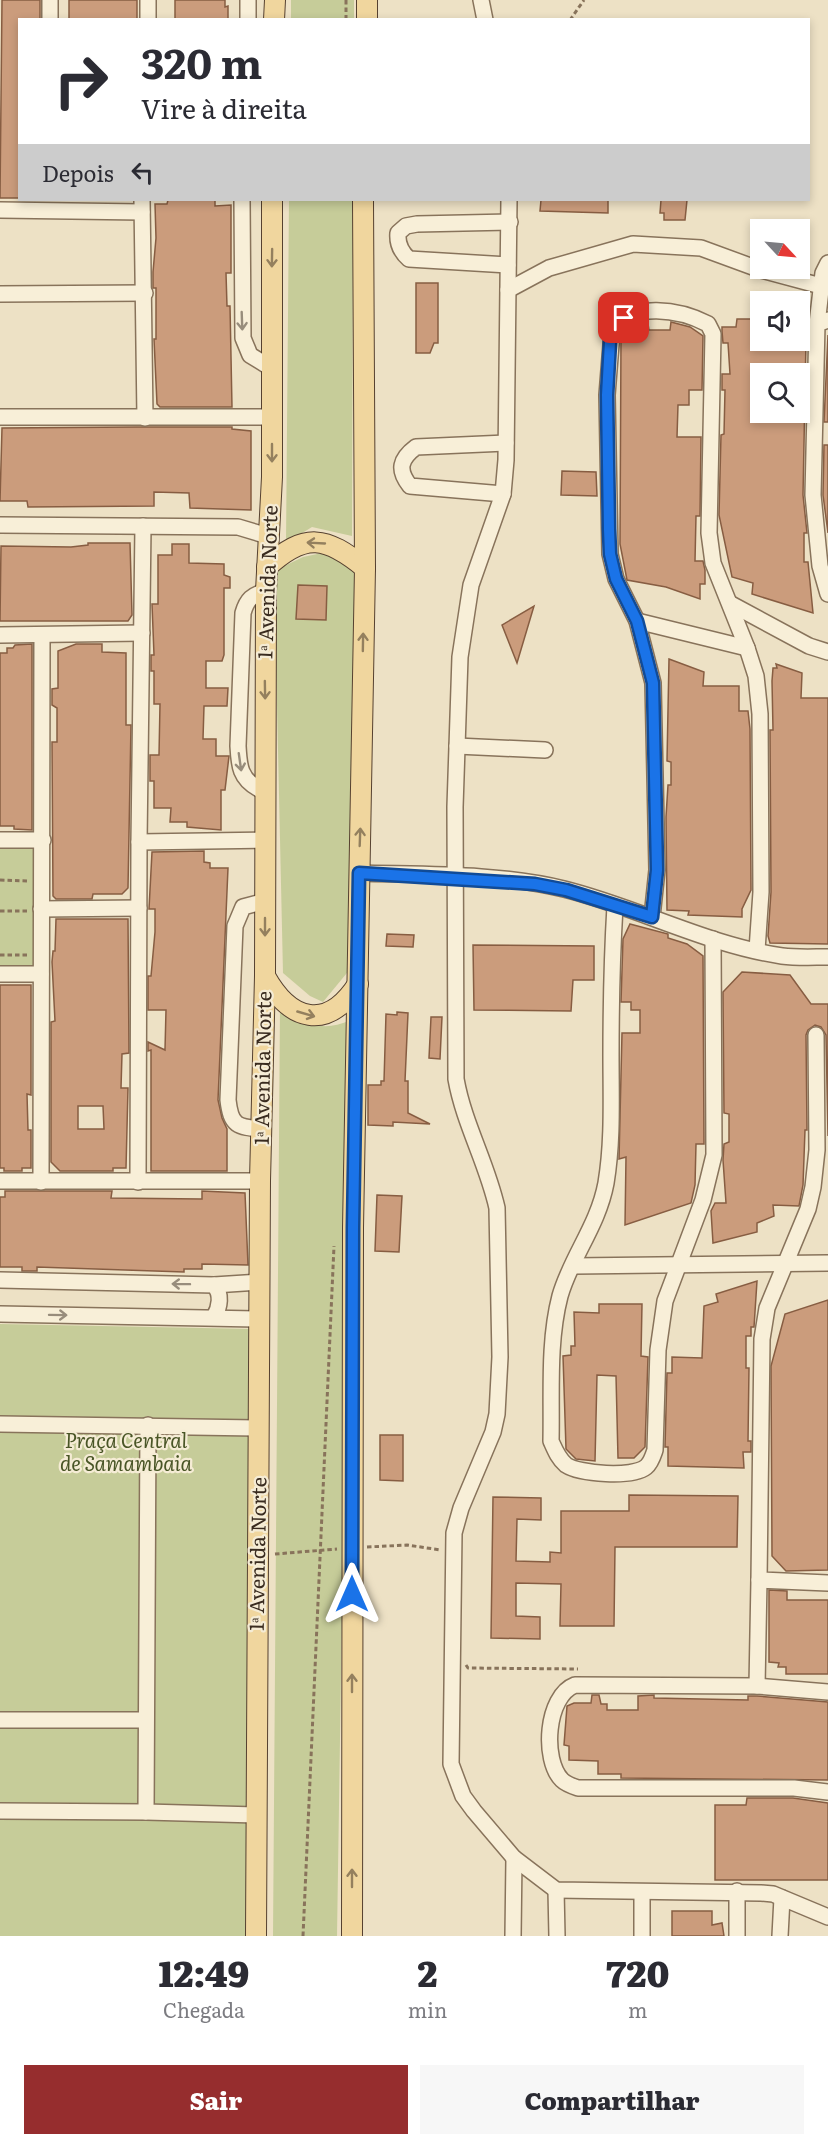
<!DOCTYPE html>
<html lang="pt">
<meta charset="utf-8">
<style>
:root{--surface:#fff;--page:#f7f7f7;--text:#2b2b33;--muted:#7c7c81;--accent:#962d2e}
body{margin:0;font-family:Literata,serif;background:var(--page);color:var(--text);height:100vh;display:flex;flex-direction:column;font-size:22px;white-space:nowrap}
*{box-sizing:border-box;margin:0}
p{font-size:20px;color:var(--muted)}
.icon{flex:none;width:33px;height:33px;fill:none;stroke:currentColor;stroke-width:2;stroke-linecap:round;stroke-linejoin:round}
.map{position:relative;height:1936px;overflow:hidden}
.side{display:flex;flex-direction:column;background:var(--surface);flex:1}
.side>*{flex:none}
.hud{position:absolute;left:18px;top:18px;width:792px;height:183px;border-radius:0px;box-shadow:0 3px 9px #0003;background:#fff;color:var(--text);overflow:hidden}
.needle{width:39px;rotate:116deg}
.tools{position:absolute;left:750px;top:219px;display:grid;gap:12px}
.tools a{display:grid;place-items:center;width:60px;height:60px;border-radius:0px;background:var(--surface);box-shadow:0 3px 9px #0003;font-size:30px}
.pin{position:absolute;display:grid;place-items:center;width:51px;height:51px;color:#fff;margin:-26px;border-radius:12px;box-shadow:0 3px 9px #0006}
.me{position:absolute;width:66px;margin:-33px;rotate:0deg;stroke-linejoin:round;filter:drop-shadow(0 0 4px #0008)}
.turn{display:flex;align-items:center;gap:21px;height:126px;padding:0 24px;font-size:27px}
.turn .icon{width:78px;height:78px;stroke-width:2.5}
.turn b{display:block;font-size:42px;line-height:51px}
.then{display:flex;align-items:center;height:57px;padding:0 24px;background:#0003;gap:12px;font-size:22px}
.eta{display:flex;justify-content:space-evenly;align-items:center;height:102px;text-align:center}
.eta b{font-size:36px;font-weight:800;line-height:42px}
.cta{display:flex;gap:12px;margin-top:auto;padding:12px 24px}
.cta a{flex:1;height:69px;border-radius:0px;background:var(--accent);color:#fff;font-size:24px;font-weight:800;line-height:69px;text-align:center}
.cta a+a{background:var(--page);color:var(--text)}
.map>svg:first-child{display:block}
.green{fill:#c6cc99}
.building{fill:#cb9c7c;stroke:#875d42;stroke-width:1.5;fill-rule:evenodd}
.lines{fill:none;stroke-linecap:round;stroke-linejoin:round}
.minor-casing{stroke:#88735b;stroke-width:18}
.major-casing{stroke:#564130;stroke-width:22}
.path{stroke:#88735b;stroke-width:3;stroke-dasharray:4.5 3;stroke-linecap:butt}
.minor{stroke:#f8efd8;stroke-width:15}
.major{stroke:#f0d69e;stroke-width:20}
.oneway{stroke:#94805e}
.oneway2{stroke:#988d7c}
.route-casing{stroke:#114b97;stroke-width:15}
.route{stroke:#1a73e8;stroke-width:10}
.labels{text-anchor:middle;stroke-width:4.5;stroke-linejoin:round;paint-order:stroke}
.street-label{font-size:20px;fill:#392b1f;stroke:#f5ecd5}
.park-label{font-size:20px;font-style:italic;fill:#495526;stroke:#f5ecd5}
</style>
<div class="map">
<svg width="828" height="1936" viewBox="0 0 828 1936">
<rect width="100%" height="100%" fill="#ede1c5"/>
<g class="green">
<rect x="291" y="0" width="63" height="19"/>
<polygon points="289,200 353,200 352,536 312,527 286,543"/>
<polygon points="322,553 361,566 351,968 323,1002 310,996 283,973 274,571 303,557"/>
<polygon points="0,838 47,838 45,968 0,967"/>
<path d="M280,1007C307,1024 321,1033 351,1020L337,1936H273Z"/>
<polygon points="0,1324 253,1329 246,1936 0,1936"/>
</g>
<g class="building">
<polygon points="2,0 40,0 40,20 20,20 19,198 0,198"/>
<rect x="69" y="0" width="68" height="20"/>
<polygon points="175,0 225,0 225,7 228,6 228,20 175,20"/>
<polygon points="168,200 215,200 215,206 231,205 231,273 226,273 227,306 230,306 232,407 160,407 157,404 154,339 156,339 156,288 153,288 153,272 156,238 155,204 167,204"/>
<polygon points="541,200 608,200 608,213 540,211"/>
<polygon points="661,200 687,200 685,220 664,220 664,213 660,213"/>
<polygon points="416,283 438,283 438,343 434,343 430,353 416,353"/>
<path d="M737,319H760V340H806L803,495L807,533H804V562H808L813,613L752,594L753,583L732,577L719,515L721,435L724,434L725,390H722V374H730L728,343H723L722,331V327H736ZM760,374H800V412H760Z"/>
<polygon points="671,322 690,327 703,336 702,390 689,390 689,405 678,405 677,437 701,437 700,516 696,516 695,561 703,561 705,570 705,584 700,584 700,599 666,587 627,580 620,544 621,337 635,324 648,324 649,330 670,330"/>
<polygon points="828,335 828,422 824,422"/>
<polygon points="137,427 232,427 232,429 251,431 251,510 190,508 189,493 154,492 154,506 28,507 27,501 0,501 2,428"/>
<polygon points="824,445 828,445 828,533 823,495"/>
<polygon points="562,471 596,472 597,496 561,495"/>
<polygon points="88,543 130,543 132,615 128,621 0,621 1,546 71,547 88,545"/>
<polygon points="172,544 189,544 189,563 224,564 224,575 230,577 230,588 224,588 224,655 222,661 206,661 206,688 228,688 227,706 204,706 203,739 216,739 216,756 229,756 225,790 221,790 221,830 187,827 187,822 170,822 171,808 154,808 154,781 150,781 150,755 159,755 160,704 154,704 154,671 151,671 151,655 154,655 152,604 158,604 158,555 172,555"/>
<polygon points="298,585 327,586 326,620 296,619"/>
<polygon points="534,606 517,663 502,625"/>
<polygon points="32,644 32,830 14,829 14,826 0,826 0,653 7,653 7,648 13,648 15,645"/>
<polygon points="76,644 102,644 102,652 126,653 126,725 131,725 128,888 122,894 93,894 92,899 56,899 53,896 52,742 57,742 57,708 52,705 52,689 58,688 58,651"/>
<polygon points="669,659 704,672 703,686 739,686 739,711 748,711 750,729 751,890 742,909 742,917 688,915 689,911 667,910 666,817 668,785 671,785 671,762 667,761"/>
<polygon points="776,664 802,673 801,698 828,698 828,944 770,943 768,936 771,892 770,730 773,730 772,681 773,668 777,668"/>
<polygon points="204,851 204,862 210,863 210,868 228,868 218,1100 222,1118 227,1129 227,1171 151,1171 151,1050 148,1051 148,1042 165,1050 166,1010 148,1010 148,976 151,976 155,932 155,909 149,909 152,852"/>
<path d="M56,919H128L129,1053L122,1054L121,1088H128L126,1168H113V1171H60L51,1162V1022L55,1021L52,962L53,951H55ZM78,1106H103L104,1129H78Z"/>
<polygon points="630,924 668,934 668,938 687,944 703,956 704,1144 696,1144 695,1185 691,1203 625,1225 626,1157 619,1159 622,1033 640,1033 640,1010 631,1010 631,1002 621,1002 623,939"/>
<polygon points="387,934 414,935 413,947 386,946"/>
<polygon points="473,945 594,946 594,980 573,980 571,1011 474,1010"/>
<polygon points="742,972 790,975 811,1004 828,1004 828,1136 826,1035 821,1027 815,1025 808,1030 806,1035 807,1130 805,1130 803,1185 799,1206 773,1205 774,1216 757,1223 757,1232 713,1243 711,1211 715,1203 726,1203 723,1160 724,1144 729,1142 729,1114 724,1113 723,992"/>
<polygon points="0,985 31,985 31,1095 27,1094 28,1130 31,1130 31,1168 22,1168 22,1171 4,1171 4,1168 0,1168"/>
<polygon points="397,1012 408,1013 405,1081 408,1081 408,1113 430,1124 393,1122 393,1126 368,1125 368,1085 381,1085 381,1081 384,1081 386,1014 397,1015"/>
<polygon points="431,1017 442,1017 440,1059 429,1058"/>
<polygon points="5,1191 112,1191 111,1198 202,1199 202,1191 245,1193 248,1265 202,1264 202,1269 184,1269 184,1272 37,1267 37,1271 22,1271 22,1267 0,1267 0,1197 5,1197"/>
<polygon points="377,1195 402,1196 399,1252 375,1251"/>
<polygon points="757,1281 754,1327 751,1327 751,1336 746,1336 746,1368 749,1368 748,1441 751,1441 751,1452 743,1452 744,1468 668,1466 668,1447 665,1447 667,1373 672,1373 672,1357 702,1358 704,1306 718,1302 716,1294"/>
<polygon points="828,1300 828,1570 786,1571 772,1556 771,1366 785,1314"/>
<polygon points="599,1304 642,1304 641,1356 648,1357 645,1447 634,1458 618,1458 616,1376 597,1375 595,1461 576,1459 566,1449 563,1356 571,1355 571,1346 575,1346 574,1312 599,1313"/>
<polygon points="380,1435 403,1435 403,1481 380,1480"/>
<polygon points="629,1495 738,1496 737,1547 615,1547 614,1626 560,1626 561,1584 516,1583 516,1616 540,1617 540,1639 491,1638 493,1497 541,1498 541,1520 517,1519 516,1561 550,1562 550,1552 561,1553 561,1511 629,1511"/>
<polygon points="769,1590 787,1591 787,1600 828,1600 828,1674 786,1674 786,1667 778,1667 779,1663 769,1662"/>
<polygon points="592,1695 599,1695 601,1704 607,1704 607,1710 638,1710 638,1696 654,1695 654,1698 748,1700 748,1696 757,1696 828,1702 828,1780 621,1778 621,1774 598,1774 598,1761 569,1760 569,1746 564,1745 567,1706 574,1703 591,1703"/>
<polygon points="747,1798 793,1798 828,1803 828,1880 715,1880 715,1805 746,1805"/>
<polygon points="672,1911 712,1911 712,1925 722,1923 724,1936 672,1936"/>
</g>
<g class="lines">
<g class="minor-casing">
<g id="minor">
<polyline points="481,0 485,20"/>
<polyline points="50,20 50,0"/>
<polyline points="148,20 148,0"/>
<polyline points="248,20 248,0"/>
<polyline points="142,200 145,418"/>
<polyline points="242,200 243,338 250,355 271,368"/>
<path d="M509,200L506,460L503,494L471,585L460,657L455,807L456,1079C464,1124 487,1163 497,1208L500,1357L497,1414L493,1432L461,1508L454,1533L451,1764L463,1796L474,1811L514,1858L556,1890L761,1893L773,1894L828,1917"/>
<polyline points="0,210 142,212"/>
<path d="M508,265L409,259C401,252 397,244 398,233L406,226L417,224L510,222"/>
<polyline points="508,290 549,268 633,244 701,248 761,270 821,286"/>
<polyline points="0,294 145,293"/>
<polyline points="828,320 817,324 813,495 820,566 828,594"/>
<polyline points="817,324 823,273 828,263"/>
<polyline points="0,417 272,417"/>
<path d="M503,494L410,486C397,470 400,459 416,447L506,443"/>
<polyline points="0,525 238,527 268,536"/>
<polyline points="731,604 809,646 828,652"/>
<polyline points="637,621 747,648"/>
<polyline points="0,635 142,633"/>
<polyline points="457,746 545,750"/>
<path d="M265,788L259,789C240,779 239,766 238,746L243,613C247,599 252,595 266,591"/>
<polyline points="0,840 43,840"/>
<polyline points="139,842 266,840"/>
<path d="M359,873C426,875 498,873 564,889C637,907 707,945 782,956C797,958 813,957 828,957"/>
<path d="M615,906C612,956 611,1006 611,1056C611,1098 613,1141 606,1183C598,1226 571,1257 560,1296C548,1342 552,1394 551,1441C555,1450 558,1458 566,1465C580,1474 632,1478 646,1467C651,1463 653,1456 655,1450L658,1350L665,1301L703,1200L714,1155L713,939"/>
<polyline points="41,909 139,908"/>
<path d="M652,917L657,870L653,683L637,621L616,579L610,554L607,395L612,332C630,300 681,310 708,324L713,334L709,533L713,563L747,648L756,676L760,714L761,892L757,950"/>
<polyline points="0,974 41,974"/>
<polyline points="816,1035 817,1150 813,1187 808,1209 767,1308 762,1339 759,1580 828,1583"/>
<path d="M262,1129C237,1127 231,1126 228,1100L235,926L243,907L265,901"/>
<polyline points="0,1181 260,1181"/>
<polyline points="41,1182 42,636"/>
<polyline points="138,1182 139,842 143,526"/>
<polyline points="574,1266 828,1263"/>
<polyline points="0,1280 214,1285 261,1282"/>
<path d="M214,1285C222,1294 220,1307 214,1317"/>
<polyline points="0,1314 261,1319"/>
<polyline points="0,1424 260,1428"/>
<polyline points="148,1425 146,1812 257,1815"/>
<polyline points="757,1686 759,1580"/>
<path d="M828,1692L757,1686L575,1685C546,1696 542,1760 562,1780C566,1784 572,1786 578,1788H794L828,1792"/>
<polyline points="0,1720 145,1720"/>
<polyline points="0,1811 146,1812"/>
<polyline points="556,1890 557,1936"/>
<polyline points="513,1936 514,1858"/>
<polyline points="642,1936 642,1892"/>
<polyline points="737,1936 737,1891"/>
<polyline points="780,1936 782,1898"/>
</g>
</g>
<g class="major-casing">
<g id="major">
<polyline points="274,20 275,0"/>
<polyline points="367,20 367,0"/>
<path d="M267,567C305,532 326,536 365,568"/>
<path d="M265,976C290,1021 327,1032 358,984"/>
<polyline points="256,1936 260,1181 265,976 266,591 272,477 272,200"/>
<polyline points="352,1936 353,1228 365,568 363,200"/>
</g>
</g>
<g class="path">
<polyline points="346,0 346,20"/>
<polyline points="570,20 584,0"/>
<polyline points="0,880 28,881"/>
<polyline points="0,911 28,911"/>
<polyline points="0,955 28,955"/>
<polyline points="367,1547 407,1545 441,1550"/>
<polyline points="275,1554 337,1549"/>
<polyline points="466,1665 468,1668 578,1669"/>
<polyline points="303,1936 334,1246"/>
</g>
<use href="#minor" class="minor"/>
<use href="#major" class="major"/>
</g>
<defs><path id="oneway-shaft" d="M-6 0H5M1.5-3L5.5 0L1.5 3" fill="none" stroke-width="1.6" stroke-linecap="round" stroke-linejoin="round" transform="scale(1.5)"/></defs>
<g class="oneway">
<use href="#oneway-shaft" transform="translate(272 258) rotate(91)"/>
<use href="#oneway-shaft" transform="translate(272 453) rotate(90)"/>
<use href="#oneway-shaft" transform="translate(316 543) rotate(-177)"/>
<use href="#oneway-shaft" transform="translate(363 642) rotate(-89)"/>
<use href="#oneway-shaft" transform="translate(265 690) rotate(89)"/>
<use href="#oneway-shaft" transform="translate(360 837) rotate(-88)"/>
<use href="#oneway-shaft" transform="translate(265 927) rotate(90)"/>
<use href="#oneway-shaft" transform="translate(306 1014) rotate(16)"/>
<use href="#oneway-shaft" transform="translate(352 1683) rotate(-90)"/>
<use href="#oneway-shaft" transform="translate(352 1878) rotate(-90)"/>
</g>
<g class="oneway2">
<use href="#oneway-shaft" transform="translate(242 321) rotate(88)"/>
<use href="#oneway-shaft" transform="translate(240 762) rotate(82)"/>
<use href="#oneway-shaft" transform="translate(181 1284) rotate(-179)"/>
<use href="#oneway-shaft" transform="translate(58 1315) rotate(1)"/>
</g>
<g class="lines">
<g class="route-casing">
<polyline id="route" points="352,1594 353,1228 359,873 535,884 566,890 652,917 657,870 653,683 637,621 616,579 610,554 609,529 607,395 610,342 616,324 624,318"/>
</g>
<use href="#route" class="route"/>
</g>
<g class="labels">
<g class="street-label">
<text transform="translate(268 582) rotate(-88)" y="7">1ᵃ Avenida Norte</text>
<text transform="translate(263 1068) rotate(-89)" y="7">1ᵃ Avenida Norte</text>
<text transform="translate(258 1554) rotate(-89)" y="7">1ᵃ Avenida Norte</text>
</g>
<g class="park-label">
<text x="126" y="1448">Praça Central<tspan x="126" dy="23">de Samambaia</tspan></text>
</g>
</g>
</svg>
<div class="tools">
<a><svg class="needle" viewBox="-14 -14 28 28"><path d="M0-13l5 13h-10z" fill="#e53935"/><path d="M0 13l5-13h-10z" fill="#7c7c81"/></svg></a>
<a><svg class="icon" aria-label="sound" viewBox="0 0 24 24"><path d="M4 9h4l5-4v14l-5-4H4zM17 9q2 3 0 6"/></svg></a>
<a><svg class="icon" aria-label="search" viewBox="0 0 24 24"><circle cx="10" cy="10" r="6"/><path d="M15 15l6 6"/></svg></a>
</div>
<div class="pin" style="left:624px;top:318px;background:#d93025"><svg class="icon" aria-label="arrive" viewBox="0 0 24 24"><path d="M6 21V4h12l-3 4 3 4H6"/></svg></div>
<svg class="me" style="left:352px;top:1594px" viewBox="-20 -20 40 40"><path d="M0-17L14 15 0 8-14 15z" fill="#1a73e8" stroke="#fff" stroke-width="4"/></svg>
<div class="hud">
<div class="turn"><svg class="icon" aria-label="right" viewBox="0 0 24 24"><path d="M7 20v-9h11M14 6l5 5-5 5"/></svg><div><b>320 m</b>Vire à direita</div></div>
<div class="then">Depois<svg class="icon" aria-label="left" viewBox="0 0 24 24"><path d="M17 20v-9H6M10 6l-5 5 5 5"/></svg></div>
</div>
</div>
<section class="side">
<div class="eta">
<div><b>12:49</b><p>Chegada</p></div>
<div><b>2</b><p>min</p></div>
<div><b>720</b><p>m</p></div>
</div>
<div class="cta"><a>Sair</a><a>Compartilhar</a></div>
</section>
